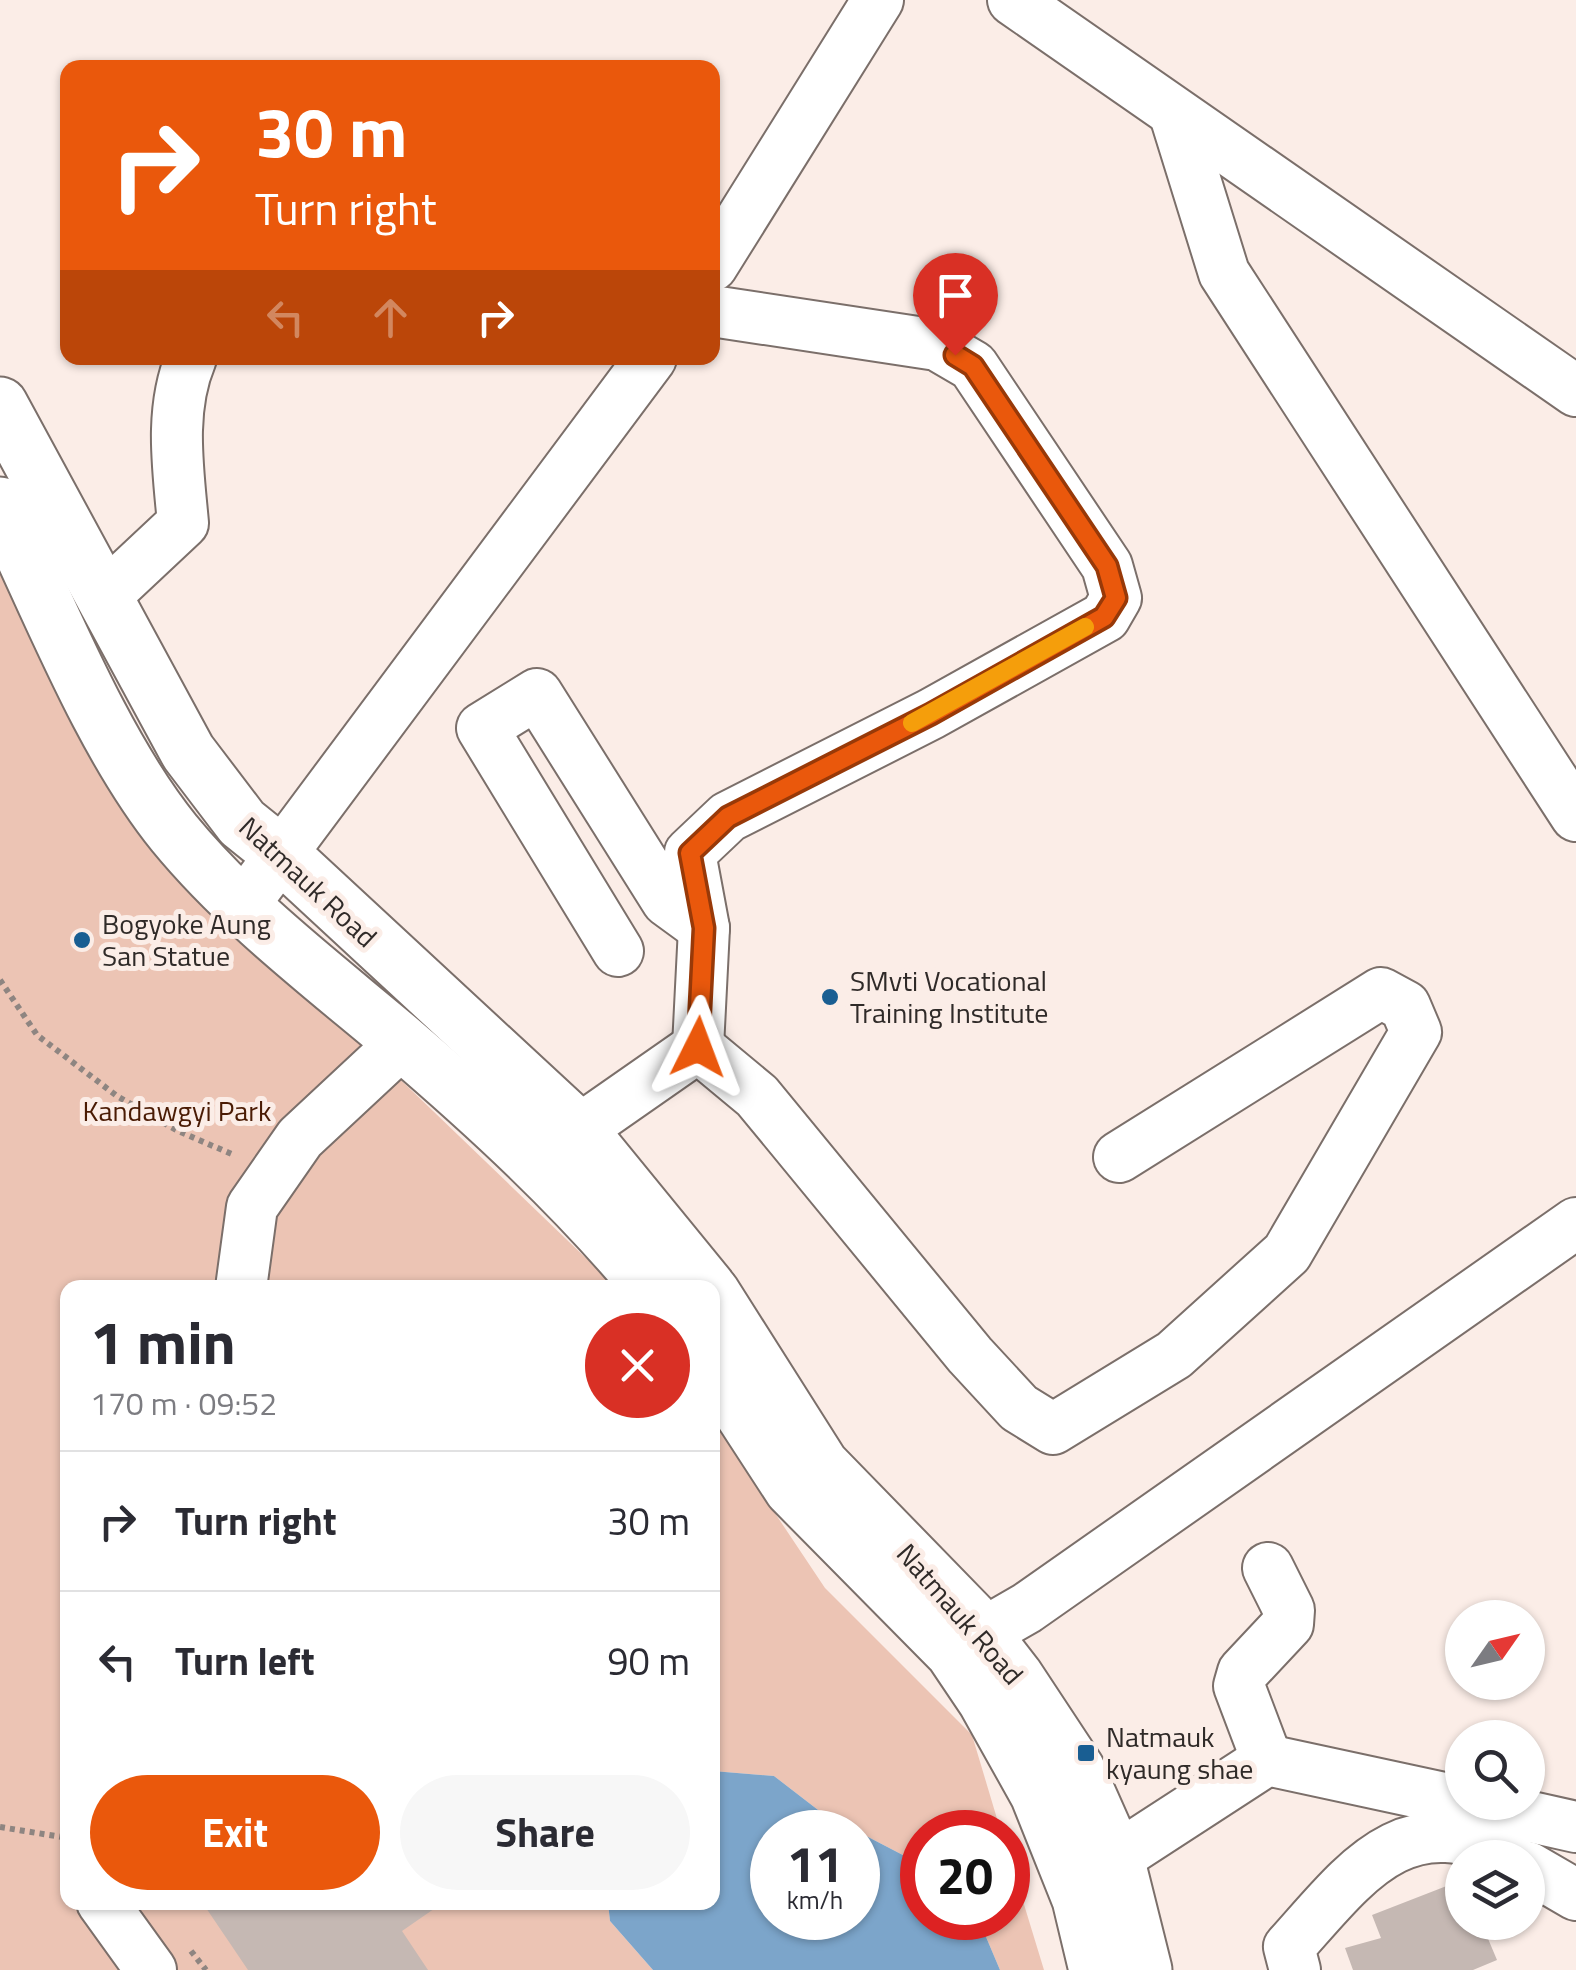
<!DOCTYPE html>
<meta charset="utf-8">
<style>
:root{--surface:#fff;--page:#f7f7f7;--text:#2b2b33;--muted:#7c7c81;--line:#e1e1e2;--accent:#ea580c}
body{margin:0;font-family:"Titillium Web",sans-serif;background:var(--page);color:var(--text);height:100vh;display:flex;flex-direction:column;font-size:38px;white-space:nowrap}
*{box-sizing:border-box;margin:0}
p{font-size:32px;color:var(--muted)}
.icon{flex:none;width:55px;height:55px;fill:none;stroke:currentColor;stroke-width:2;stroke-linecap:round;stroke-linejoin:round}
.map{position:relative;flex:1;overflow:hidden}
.panel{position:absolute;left:60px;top:1280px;width:660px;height:630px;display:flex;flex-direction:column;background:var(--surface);border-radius:20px;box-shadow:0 2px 8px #0004}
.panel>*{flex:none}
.top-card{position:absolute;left:60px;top:60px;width:660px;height:305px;border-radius:20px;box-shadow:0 2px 8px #0004;background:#ea580c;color:#fff;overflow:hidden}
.needle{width:65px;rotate:56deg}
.tools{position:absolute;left:1445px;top:1600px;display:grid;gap:20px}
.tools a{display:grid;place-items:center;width:100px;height:100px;border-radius:50%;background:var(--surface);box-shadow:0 2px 8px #0004;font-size:50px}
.speed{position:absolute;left:750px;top:1810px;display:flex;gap:20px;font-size:50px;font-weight:700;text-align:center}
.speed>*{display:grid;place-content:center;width:130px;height:130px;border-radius:50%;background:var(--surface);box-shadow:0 2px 8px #0004;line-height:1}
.speed small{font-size:25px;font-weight:400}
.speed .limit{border:15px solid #d22;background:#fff;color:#111}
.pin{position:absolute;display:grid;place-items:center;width:85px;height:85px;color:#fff;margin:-102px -42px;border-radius:50% 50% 50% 0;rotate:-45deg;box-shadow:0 0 10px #0007}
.pin .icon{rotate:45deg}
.me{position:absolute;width:110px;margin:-55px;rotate:3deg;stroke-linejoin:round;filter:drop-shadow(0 0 8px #0008)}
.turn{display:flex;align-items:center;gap:35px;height:210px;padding:0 30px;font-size:45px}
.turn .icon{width:130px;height:130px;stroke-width:2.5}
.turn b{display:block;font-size:70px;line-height:85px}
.lanes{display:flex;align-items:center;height:95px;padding:0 30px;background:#0003;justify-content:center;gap:50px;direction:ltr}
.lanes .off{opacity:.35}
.round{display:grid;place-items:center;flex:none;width:105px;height:105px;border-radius:52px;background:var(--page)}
.head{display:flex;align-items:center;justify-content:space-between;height:170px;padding:0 30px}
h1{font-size:60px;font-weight:700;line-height:75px}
.button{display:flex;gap:20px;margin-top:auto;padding:20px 30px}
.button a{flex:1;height:115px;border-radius:60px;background:var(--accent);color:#fff;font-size:40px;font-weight:700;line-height:115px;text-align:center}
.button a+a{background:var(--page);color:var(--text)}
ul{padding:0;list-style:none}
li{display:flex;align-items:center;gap:30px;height:140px;padding:0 30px;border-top:2px solid var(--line)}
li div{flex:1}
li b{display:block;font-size:38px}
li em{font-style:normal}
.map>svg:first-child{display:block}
.green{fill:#ecc4b4}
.water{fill:#7ca5ca;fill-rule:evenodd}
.building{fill:#c5b8b3}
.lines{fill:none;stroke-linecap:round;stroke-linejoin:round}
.minor-casing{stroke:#7b6f6a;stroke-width:54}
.major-casing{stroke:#7b6f6a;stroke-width:59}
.path{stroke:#8e8581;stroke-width:6;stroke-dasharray:5 5;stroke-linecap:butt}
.minor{stroke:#fff;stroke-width:50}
.major{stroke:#fff;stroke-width:55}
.route-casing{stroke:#983908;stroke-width:25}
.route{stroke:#ea580c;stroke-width:18}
.slow{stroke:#f59e0b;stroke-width:18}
.poi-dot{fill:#195e92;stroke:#fbede7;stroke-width:4}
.labels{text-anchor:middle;stroke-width:10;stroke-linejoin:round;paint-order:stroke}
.street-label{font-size:28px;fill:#2f2a28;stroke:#fbede7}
.poi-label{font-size:28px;fill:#2f2a28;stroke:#fbede7;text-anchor:start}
.park-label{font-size:28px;fill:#4a1b04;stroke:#fbede7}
</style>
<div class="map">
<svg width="1576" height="1970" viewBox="0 0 1576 1970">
<rect width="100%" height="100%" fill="#fbede7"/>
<g class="green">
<polygon points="0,562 356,1037 616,1287 68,1288 68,1902 608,1903 610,1921 653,1970 0,1970"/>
<polygon points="712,1419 825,1588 972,1735 1001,1832 922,1832 922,1865 822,1813 774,1776 713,1771"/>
<polygon points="1008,1852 1044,1970 1000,1970 978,1918 1008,1918"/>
</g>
<path class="water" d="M713,1771L774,1776L822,1813L922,1865V1918H978L1000,1970H653L610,1921L608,1903L712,1902ZM772,1832H858V1918H772Z"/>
<g class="building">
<polygon points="1462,1880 1462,1922 1481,1922 1497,1960 1473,1970 1353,1970 1345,1948 1381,1938 1372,1915"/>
<polygon points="202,1902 444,1902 402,1931 428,1970 248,1970"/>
</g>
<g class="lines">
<g class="minor-casing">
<g id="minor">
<polyline points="1013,0 1576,391"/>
<polyline points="1175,115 1224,273 1576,816"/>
<polyline points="712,266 878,0"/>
<path d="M103,598L183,523C178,468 169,410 191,358"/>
<polyline points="244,904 651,358"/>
<polyline points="618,951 482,728 537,694 667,901 704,928"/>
<polyline points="698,1047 704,928 690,853 728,817 931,714 1105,617 1116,598 1107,566 973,366 937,345 712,311"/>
<polyline points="550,1160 579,1130 698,1047 757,1096 970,1355 1019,1408 1053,1429 1174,1355 1287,1253 1416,1032 1405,1006 1381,993 1119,1157"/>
<polyline points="241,1288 252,1207 300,1138 402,1043"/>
<polyline points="982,1634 1027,1608 1576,1223"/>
<polyline points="1267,1760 1239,1686 1243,1672 1288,1624 1289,1610 1268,1568"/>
<polyline points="1464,1802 1576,1827"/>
<polyline points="1528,1867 1576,1895"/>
<polyline points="1080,1875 1116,1858 1267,1760 1462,1802"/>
<polyline points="102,1902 151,1970"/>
<path d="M1295,1970L1289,1947C1354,1875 1405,1799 1511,1858"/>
</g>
</g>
<g class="major-casing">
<g id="major">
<polyline points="0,405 188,752 242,823 283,856 579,1130 708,1288"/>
<path d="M0,505C50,609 102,744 174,833C237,910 321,974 397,1038C487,1115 575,1196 651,1288"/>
<polyline points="712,1293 821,1465 970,1618 1015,1676 1077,1770 1116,1858 1144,1970"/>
<polyline points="712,1366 792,1489 953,1652 986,1701 1038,1794 1080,1899 1097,1970"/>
</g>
</g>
<g class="path">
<polyline points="0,980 37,1035 117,1096 178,1131 234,1155"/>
<polyline points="0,1827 68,1838"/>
<polyline points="191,1951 206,1970"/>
</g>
<use href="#minor" class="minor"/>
<use href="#major" class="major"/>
</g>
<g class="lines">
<g class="route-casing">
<polyline id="route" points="698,1047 704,928 690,853 728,817 931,714 1104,617 1116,598 1107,566 973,366 955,355"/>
</g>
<use href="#route" class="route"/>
<polyline class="slow" points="912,723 1085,627"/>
</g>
<g class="poi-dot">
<circle cx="82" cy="940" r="10"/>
<circle cx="830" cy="997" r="10"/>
<rect x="1076" y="1743" width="20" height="20" rx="5"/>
</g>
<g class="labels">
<g class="street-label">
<text transform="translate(308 882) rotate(43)" y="10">Natmauk Road</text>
<text transform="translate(960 1614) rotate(49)" y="10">Natmauk Road</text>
</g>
<g class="poi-label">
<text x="102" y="934">Bogyoke Aung<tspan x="102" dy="32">San Statue</tspan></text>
<text x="850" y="991">SMvti Vocational<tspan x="850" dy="32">Training Institute</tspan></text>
<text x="1106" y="1747">Natmauk<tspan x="1106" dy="32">kyaung shae</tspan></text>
</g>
<g class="park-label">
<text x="177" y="1121">Kandawgyi Park</text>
</g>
</g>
</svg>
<div class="tools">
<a><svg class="needle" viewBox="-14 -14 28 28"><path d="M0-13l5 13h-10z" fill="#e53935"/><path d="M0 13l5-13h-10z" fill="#7c7c81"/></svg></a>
<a><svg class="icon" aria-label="search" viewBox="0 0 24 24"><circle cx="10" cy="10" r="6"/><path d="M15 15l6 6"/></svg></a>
<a><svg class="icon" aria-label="layers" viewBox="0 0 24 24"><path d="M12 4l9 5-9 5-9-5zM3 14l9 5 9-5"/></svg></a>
</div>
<div class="speed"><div>11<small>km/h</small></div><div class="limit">20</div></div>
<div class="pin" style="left:955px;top:355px;background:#d93025"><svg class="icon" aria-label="arrive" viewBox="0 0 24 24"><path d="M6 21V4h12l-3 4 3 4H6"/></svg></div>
<svg class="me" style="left:698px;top:1047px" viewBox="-20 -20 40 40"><path d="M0-17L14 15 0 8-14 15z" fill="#ea580c" stroke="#fff" stroke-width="4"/></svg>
<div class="top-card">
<div class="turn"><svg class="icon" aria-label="right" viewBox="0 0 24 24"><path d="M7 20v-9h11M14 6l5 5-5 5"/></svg><div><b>30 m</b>Turn right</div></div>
<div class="lanes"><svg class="icon off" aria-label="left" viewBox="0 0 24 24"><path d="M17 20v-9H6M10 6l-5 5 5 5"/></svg><svg class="icon off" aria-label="ahead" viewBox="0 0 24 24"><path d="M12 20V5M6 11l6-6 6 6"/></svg><svg class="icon" aria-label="right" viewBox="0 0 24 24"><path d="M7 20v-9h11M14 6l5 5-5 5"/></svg></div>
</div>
<section class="panel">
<div class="head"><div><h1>1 min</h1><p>170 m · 09:52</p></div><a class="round" style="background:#d93025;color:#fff"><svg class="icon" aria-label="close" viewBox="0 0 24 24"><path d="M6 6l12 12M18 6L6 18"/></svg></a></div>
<ul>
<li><svg class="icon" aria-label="right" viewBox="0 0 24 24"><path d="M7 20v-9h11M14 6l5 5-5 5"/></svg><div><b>Turn right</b></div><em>30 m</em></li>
<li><svg class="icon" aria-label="left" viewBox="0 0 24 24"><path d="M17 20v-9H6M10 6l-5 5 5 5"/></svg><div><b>Turn left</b></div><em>90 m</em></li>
</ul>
<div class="button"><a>Exit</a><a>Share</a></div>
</section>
</div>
